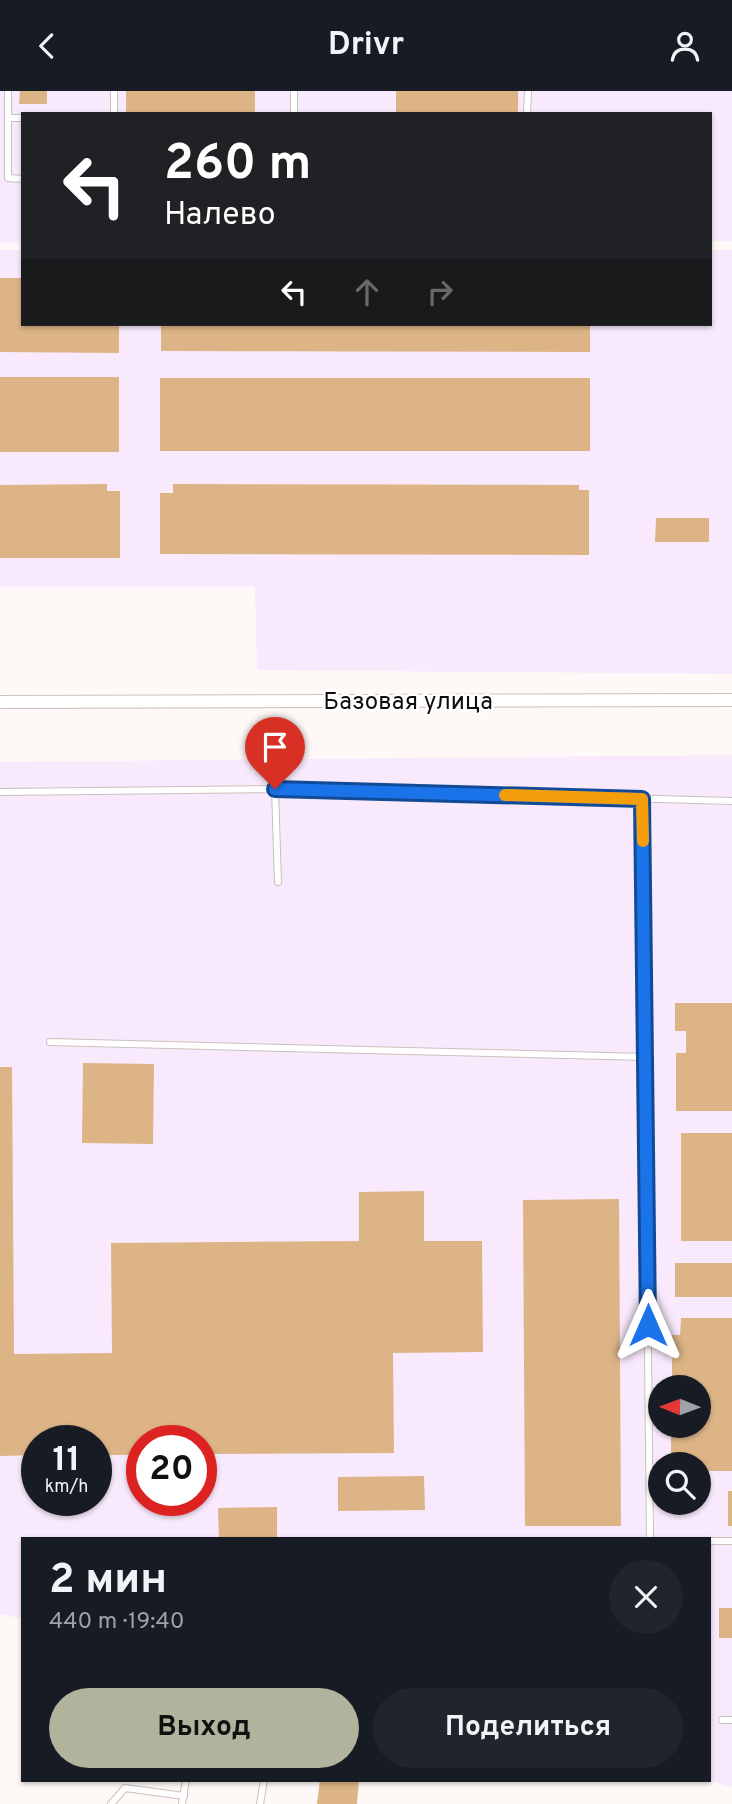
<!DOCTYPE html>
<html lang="ru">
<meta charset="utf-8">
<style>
:root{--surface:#171b24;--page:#20242c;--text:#f1f3f6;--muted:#9ea1a6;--accent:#b2b39d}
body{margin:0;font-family:Overpass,sans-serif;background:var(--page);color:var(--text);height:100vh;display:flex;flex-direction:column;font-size:26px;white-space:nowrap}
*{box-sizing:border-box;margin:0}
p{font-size:23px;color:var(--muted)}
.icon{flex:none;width:38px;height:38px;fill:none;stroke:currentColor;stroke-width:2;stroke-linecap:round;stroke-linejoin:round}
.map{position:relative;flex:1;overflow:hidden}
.side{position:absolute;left:21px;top:1446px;width:690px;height:245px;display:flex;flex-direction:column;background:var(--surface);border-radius:0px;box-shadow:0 2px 5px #0004}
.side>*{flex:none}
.banner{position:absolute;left:21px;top:21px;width:691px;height:214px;border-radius:0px;box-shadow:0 2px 5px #0004;background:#202124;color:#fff;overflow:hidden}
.needle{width:46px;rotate:271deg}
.tools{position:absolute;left:648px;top:1284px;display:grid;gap:14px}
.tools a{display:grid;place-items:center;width:63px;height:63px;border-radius:50%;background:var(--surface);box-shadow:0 2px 5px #0004;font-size:35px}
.speed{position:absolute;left:21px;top:1334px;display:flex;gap:14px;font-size:35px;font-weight:700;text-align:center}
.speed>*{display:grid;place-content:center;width:91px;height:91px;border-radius:50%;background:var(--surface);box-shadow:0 2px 5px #0004;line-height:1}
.speed small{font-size:18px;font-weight:400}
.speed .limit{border:10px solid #d22;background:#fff;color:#111}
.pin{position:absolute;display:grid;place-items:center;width:60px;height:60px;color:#fff;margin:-72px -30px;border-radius:50% 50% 50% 0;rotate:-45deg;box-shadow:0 0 7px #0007}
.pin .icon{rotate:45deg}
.me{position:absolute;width:77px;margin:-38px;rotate:0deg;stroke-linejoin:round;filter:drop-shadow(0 0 5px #0008)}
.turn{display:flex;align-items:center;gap:24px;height:147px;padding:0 28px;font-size:32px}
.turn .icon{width:91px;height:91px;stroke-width:2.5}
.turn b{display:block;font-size:49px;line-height:60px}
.lanes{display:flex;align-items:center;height:66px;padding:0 28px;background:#0003;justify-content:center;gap:35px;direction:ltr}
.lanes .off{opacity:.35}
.round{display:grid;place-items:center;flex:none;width:74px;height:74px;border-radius:37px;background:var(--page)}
.overview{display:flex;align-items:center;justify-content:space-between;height:119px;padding:0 28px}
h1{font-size:42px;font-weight:700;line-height:52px}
.cta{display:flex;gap:14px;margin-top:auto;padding:14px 28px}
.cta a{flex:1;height:80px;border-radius:42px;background:var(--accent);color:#111;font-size:28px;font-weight:700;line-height:80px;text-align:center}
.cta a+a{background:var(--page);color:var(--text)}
header{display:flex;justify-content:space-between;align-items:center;height:91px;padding:0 28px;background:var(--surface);font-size:32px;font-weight:700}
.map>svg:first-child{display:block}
.industrial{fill:#f9e9fc;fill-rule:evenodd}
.building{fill:#ddb486}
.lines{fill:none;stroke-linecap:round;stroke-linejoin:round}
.service-casing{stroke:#cac1bd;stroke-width:8}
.minor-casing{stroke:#cac1bd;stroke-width:14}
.service{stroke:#fff;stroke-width:6}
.minor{stroke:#fff;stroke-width:12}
.route-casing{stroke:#114b97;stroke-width:18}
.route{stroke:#1a73e8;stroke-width:12}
.slow{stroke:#f59e0b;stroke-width:12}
.labels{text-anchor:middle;stroke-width:5;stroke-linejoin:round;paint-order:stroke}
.street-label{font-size:24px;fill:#100d0c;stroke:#fff}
</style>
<header><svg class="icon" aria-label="back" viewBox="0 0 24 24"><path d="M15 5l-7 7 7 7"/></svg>Drivr<svg class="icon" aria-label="person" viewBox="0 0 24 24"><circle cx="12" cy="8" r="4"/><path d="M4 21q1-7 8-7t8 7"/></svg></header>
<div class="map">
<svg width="732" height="1713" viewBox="0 0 732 1713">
<rect width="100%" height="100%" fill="#fef8f6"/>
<g class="industrial">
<polygon points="0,0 732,0 732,150 711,150 710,23 23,23 23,152 0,152"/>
<polygon points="0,159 23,159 23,233 710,233 711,159 732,159 732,583 257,579 255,496 0,496"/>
<path d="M732,664V1696L708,1689L709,1447H23V1528L0,1523V671ZM660,1297H698V1335H660ZM37,1349H96V1409H37ZM142,1349H201V1409H142ZM660,1374H698V1412H660Z"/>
</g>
<g class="building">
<polygon points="20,0 47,0 47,13 19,13"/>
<rect x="126" y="0" width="129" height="23"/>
<rect x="396" y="0" width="122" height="23"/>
<polygon points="0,187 23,187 23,233 119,233 119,262 0,261"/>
<polygon points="161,233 590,233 590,261 161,260"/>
<rect x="0" y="286" width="119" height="75"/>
<rect x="160" y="287" width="430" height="73"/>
<polygon points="107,393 107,400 120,400 120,467 0,467 0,394"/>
<polygon points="173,393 579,394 579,399 589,399 589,464 160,463 160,402 173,402"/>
<polygon points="656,427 709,427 709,451 655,451"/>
<polygon points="675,912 732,912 732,1020 676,1020 676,962 686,962 686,940 675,940"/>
<polygon points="83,972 154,973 153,1053 82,1052"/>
<polygon points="0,976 12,976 14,1263 112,1262 111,1152 359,1150 359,1101 424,1100 424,1150 482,1150 483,1261 393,1262 394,1362 201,1363 201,1349 142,1349 142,1364 96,1364 96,1349 37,1349 37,1364 0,1365"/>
<rect x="681" y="1042" width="51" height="108"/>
<polygon points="619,1108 621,1435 525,1435 523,1109"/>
<rect x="675" y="1172" width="57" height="34"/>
<polygon points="681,1227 732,1227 732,1380 698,1380 698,1374 671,1374 671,1335 698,1335 698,1297 672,1297 672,1244 680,1244"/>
<polygon points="424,1385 425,1419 338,1420 338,1386"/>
<rect x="728" y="1400" width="4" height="35"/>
<polygon points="277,1416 277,1447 219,1447 218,1417"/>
<rect x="719" y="1517" width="13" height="30"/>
<polygon points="320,1689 359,1689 357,1713 317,1713"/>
</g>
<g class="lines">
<g class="service-casing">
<g id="service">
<polyline points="8,0 8,87 23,88"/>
<polyline points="114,23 114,0"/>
<polyline points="294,23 294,0"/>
<polyline points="527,23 528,0"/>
<polyline points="8,27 23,27"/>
<polyline points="275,698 278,791"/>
<polyline points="0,701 275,698 732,710"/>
<polyline points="642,708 650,1447"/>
<polyline points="50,951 646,966"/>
<polyline points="709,1450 732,1450"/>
<polyline points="722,1629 732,1629"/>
<polyline points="111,1713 125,1697 184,1705"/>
<polyline points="182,1713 186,1689"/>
<polyline points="260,1713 264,1689"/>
</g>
</g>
<g class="minor-casing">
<polyline id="minor" points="0,611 732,609"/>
</g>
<use href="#service" class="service"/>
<use href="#minor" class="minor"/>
</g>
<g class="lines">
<g class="route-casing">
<polyline id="route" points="275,698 642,708 648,1234"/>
</g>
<use href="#route" class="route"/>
<polyline class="slow" points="505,704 642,708 643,750"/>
</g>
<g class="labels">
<g class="street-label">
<text x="408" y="618">Базовая улица</text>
</g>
</g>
</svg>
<div class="tools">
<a><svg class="needle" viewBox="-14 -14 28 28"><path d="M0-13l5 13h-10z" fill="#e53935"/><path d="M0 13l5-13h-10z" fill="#9ea1a6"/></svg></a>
<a><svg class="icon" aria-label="search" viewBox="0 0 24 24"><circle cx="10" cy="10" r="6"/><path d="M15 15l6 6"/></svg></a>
</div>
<div class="speed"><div>11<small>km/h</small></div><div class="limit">20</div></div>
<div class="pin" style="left:275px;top:698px;background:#d93025"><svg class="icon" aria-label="arrive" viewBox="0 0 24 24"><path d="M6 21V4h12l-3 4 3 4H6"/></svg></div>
<svg class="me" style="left:648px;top:1234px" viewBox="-20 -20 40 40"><path d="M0-17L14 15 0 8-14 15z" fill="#1a73e8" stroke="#fff" stroke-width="4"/></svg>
<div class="banner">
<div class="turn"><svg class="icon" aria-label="left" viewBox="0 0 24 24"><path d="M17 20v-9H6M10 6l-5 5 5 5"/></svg><div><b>260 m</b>Налево</div></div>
<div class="lanes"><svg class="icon" aria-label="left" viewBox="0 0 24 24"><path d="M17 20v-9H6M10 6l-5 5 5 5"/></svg><svg class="icon off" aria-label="ahead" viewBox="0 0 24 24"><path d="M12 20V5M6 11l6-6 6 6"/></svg><svg class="icon off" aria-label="right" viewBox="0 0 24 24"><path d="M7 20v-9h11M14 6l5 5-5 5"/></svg></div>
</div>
<section class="side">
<div class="overview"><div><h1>2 мин</h1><p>440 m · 19:40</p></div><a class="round"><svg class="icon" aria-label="close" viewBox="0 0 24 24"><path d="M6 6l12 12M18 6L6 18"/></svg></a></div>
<div class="cta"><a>Выход</a><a>Поделиться</a></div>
</section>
</div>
